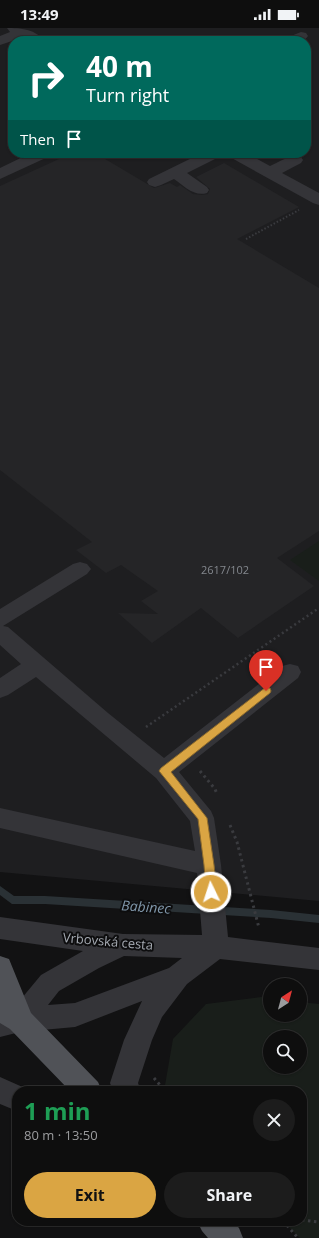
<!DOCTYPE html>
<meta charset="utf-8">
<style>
:root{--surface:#0e0e0e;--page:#1c1c1c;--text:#f1f3f6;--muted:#9b9c9e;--line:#2e2e2e;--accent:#daa543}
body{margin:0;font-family:"Open Sans",sans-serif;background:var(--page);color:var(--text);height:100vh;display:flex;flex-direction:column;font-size:15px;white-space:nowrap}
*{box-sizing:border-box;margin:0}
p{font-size:13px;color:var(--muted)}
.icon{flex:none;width:22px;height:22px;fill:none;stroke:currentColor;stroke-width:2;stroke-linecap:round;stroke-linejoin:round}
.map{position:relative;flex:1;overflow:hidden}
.side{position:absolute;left:12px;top:1058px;width:295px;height:140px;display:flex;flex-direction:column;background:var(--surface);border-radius:16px;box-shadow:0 1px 3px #0004,0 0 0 1px var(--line)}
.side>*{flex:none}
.top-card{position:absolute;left:8px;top:8px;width:303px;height:122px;border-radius:16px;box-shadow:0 1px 3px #0004,0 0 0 1px var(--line);background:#00695c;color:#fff;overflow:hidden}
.needle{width:26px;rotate:36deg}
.fabs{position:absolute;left:263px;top:950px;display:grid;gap:8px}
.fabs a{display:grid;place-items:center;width:44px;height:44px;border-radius:50%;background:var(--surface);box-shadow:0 1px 3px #0004,0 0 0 1px var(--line);font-size:20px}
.pin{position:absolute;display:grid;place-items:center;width:34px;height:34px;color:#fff;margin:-41px -17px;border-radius:50% 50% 50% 0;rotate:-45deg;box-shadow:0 0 4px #0007}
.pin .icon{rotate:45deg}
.me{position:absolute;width:44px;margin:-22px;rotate:356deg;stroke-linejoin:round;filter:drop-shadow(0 0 3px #0008)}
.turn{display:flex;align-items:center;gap:14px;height:84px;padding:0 12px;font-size:18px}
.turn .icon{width:52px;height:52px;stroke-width:2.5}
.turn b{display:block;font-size:28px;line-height:34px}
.then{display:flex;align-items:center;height:38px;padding:0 12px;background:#0003;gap:8px;font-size:15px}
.round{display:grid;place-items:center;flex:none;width:42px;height:42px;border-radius:21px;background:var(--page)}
.head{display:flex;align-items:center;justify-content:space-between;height:68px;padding:0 12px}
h1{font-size:24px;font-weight:700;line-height:30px;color:#1e9e55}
.primary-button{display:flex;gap:8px;margin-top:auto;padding:8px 12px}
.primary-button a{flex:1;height:46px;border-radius:24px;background:var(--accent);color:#111;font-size:16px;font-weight:700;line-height:46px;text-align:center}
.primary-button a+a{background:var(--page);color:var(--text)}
.status{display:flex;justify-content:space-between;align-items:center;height:28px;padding:0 20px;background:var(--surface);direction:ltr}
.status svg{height:11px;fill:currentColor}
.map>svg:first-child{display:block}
.built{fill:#1e1e20;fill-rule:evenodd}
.green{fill:#191e1a;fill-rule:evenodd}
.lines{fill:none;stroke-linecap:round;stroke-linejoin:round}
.stream{fill:#2a3135;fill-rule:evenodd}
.building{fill:#252527}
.path-far2{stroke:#3a3b3f;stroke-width:2;stroke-dasharray:1.5 2;stroke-linecap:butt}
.path-far1{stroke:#3a3b3f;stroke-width:2.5;stroke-dasharray:2 3;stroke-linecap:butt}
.path{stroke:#3a3b3f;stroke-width:3;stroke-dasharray:2.5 3.5;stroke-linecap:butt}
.minor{fill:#343438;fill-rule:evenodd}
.major{fill:#505257;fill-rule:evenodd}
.route{fill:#daa543;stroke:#8e6b2c}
.labels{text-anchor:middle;stroke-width:4;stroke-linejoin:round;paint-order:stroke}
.number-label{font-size:11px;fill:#84888e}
.street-label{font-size:13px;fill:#a5aab2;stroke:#0d0d0e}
.water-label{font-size:14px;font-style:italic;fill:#8097aa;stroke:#0d0d0e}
</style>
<div class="status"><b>13:49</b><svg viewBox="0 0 49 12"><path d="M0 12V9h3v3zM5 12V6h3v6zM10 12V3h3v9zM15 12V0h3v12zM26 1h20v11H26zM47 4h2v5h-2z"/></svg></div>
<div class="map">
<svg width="319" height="1210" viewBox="0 0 319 1210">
<rect width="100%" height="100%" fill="#121213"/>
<path class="built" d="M0,0H319V873L0,844ZM13,13H306V125H13Z"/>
<g class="green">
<polygon points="319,513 319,553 290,532"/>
<path d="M261,969L270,970V987H300V974L319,976V1210H300L283,1193H302V1063H164L173,1011L206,976ZM270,1009H300V1039H270Z"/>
</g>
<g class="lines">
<polygon class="stream" points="0,858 14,868 45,868 271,882 319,887 319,895 271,890 45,876 12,876 0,867"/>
</g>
<polygon class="building" points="72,125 95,125 154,160 170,155 177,159 180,157 193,166 202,167 208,166 210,161 196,149 224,135 299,179 237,211 319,260 319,503 277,530 314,558 238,610 201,580 152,615 118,585 158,586 141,573 158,563 121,537 106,545 76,522 92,514 0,442 0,158"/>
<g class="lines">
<polyline class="path-far2" points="246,211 299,182"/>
<polyline class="path-far1" points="146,699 319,580"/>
<g class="path">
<polyline points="200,743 215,761 217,766"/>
<polyline points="230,797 237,814 259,900"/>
<polyline points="154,1050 165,1063"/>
<polyline points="302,1192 319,1194"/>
<polyline points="283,1193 298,1210"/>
</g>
<g class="minor">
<path d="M7,0C20,0 36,1 44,13H27L21,10L0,17V8L10,4Z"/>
<path d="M301,4L306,5L308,8C303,16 292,13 284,13L286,10Z"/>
<polygon points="31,125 52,125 50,128 0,151 0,140"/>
<path d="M202,125H223L221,128L187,145L207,159L209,162L207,165C194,169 184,158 174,151L161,157L155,159L149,157L147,154L149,151Z"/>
<path d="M226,125H246L270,138C280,134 290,126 301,129L303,132L301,135L282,145L319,165V177L313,175L228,128Z"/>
<path d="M80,534L87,536L91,541L87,546L3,598L8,599L108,685L164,730L282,638L290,636L298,638L301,644L298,650L179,744L211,783L214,790L221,837L228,909L319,920V942L220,931L187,956L162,989L152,1012L138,1055L141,1063H113L110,1055L124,1012L142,973L75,999L20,1004L0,1009V985L12,982L41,947L83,923L0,911V889L123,906L202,907L197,845L0,800V780L195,823L190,793L156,750L36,649L8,667L0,670V650L21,636L0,617V581L73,536ZM124,928L182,930L169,940L75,975L48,977L59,963L99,940Z"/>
<polygon points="0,1049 27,1061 28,1063 17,1063 17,1083 0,1076"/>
</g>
<g class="major">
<polygon points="0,928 9,931 31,985 98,1054 102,1063 70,1063 10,1001 0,995"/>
<polygon points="197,1193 232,1193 239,1200 243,1210 208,1210 202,1203"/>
</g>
</g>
<polygon class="route" points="266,659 270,660 271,663 270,665 171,744 207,790 214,837 217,864 215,867 211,869 208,867 206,864 204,837 198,791 159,743 161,740"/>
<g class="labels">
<g class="number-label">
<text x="225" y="546">2617/102</text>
</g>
<g class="street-label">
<text transform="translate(108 913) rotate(5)" y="5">Vrbovská cesta</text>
</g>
<g class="water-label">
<text transform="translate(146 879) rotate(4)" y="5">Babinec</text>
</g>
</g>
</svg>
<div class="fabs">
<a><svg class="needle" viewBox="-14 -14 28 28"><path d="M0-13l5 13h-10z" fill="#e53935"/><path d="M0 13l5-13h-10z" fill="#9b9c9e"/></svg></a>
<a><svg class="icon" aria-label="search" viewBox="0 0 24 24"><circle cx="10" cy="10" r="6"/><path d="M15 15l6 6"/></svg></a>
</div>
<div class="pin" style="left:266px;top:663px;background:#d93025"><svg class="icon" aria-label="arrive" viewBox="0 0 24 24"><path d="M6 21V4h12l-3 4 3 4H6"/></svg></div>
<svg class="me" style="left:211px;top:864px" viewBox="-20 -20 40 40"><circle r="17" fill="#daa543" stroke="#fff" stroke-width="3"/><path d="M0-11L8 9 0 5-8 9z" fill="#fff"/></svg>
<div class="top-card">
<div class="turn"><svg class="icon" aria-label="right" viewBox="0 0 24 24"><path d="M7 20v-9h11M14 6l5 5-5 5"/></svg><div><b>40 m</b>Turn right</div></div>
<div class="then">Then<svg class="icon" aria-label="arrive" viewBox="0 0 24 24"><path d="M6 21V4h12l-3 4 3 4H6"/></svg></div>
</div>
<section class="side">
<div class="head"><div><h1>1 min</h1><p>80 m · 13:50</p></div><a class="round"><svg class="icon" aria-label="close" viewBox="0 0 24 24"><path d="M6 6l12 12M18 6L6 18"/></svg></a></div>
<div class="primary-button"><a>Exit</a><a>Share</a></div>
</section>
</div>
